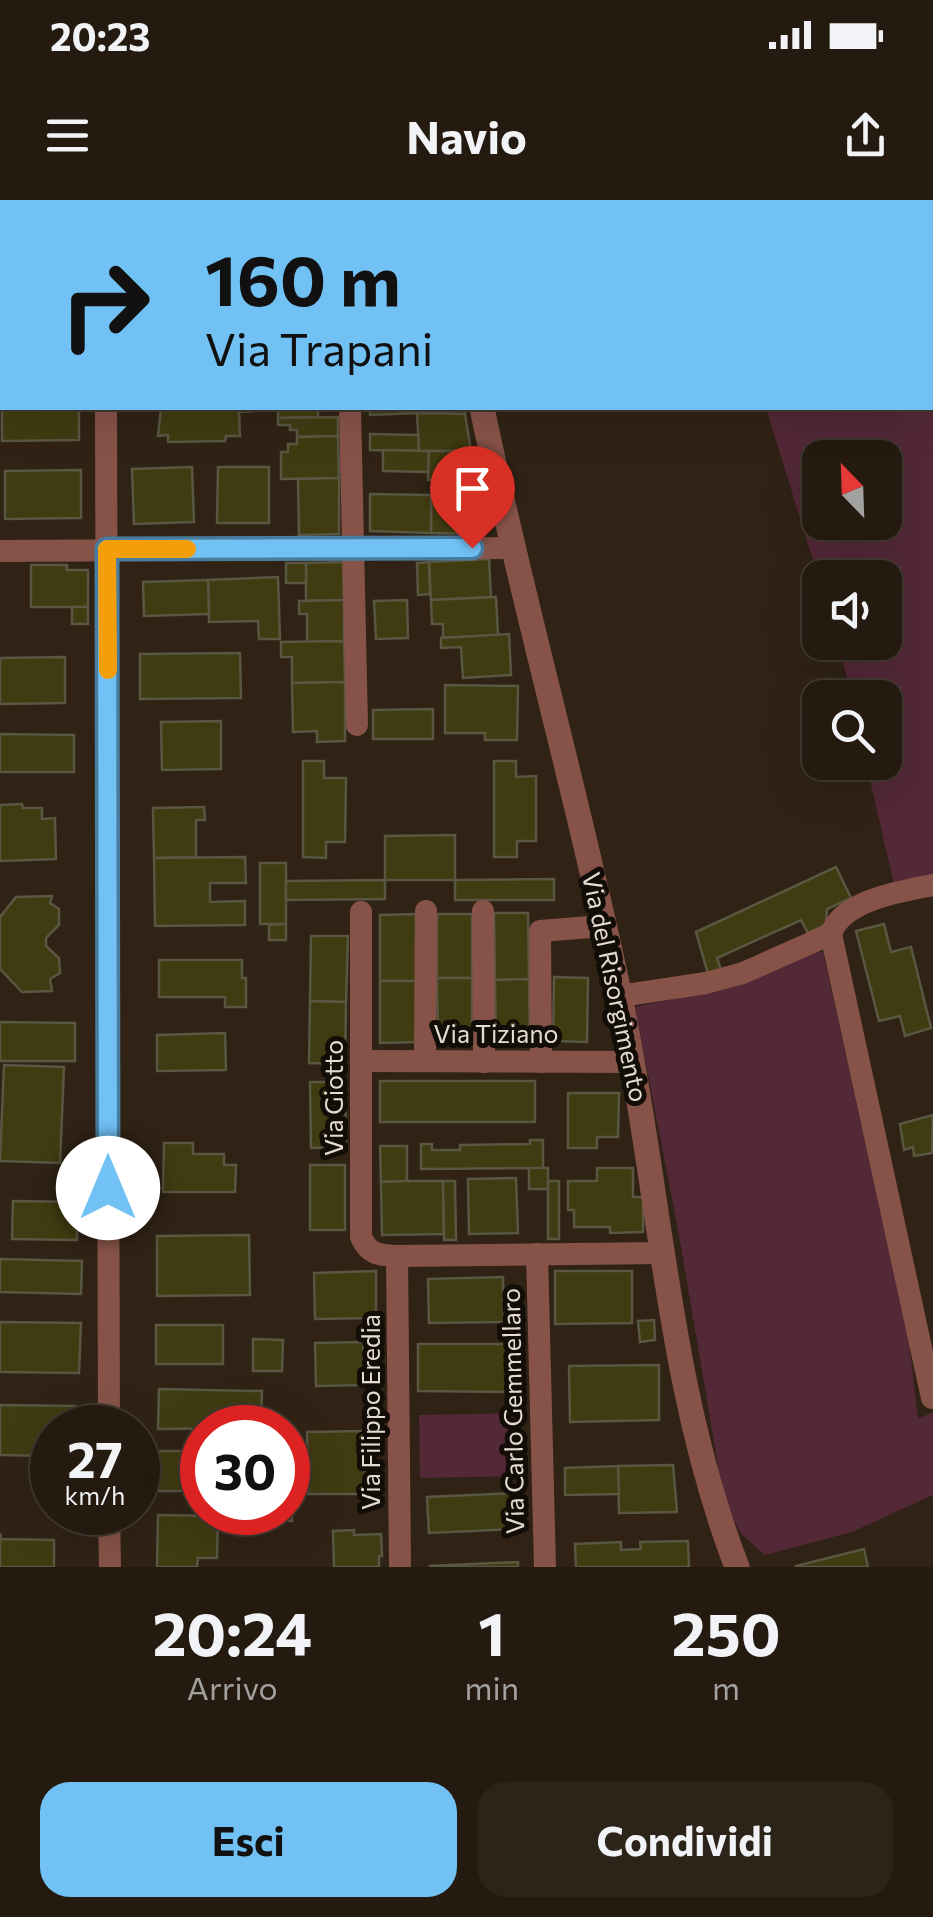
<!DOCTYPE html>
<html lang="it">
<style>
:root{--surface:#241a10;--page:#2c2319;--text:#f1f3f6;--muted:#a3a19f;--line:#413830;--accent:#71c1f5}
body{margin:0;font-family:Commissioner,sans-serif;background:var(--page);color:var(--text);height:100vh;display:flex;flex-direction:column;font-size:38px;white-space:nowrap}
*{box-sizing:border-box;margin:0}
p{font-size:32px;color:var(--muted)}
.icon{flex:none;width:55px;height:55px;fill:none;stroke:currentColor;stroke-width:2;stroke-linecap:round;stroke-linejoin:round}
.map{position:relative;height:1367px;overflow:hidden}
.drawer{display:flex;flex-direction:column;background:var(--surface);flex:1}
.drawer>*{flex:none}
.top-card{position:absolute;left:0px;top:0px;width:935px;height:210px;box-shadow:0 10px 40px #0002,0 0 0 2px var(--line);background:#71c1f5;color:#111;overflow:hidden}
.needle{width:65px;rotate:337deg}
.tools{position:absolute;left:802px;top:240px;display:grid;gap:20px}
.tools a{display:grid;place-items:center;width:100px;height:100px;border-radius:20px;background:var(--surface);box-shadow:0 10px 40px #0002,0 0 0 2px var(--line);font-size:50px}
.speed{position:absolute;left:30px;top:1205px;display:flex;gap:20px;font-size:50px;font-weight:700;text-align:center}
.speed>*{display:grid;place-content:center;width:130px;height:130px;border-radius:50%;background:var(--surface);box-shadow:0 10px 40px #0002,0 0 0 2px var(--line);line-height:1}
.speed small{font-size:25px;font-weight:400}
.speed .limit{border:15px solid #d22;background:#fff;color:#111}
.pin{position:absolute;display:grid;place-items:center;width:85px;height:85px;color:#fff;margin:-102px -42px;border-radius:50% 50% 50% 0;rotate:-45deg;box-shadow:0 0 10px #0007}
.pin .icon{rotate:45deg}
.me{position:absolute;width:110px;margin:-55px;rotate:0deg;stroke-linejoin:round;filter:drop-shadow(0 0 8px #0008)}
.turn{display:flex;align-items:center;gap:35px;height:210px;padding:0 40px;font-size:45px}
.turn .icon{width:130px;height:130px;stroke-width:2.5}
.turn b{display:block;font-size:70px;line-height:85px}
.eta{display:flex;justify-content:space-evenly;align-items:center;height:170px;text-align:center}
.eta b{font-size:60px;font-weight:700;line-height:70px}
.action{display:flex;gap:20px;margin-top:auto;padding:20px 40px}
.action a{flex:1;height:115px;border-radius:30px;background:var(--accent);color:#111;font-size:40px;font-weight:700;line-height:115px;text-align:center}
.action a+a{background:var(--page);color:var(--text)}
.status{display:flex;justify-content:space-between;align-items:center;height:70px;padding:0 50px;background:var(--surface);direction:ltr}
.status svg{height:28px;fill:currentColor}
header{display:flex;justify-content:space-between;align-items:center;height:130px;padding:0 40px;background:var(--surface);font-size:45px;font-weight:700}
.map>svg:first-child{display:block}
.green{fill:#532837;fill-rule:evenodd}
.building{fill:#403b11;stroke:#595642;stroke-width:2.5}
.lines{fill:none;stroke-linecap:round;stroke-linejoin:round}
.minor{stroke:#875348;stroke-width:22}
.tertiary{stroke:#875348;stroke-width:25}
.route-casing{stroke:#497d9f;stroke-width:25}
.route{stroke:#71c1f5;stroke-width:18}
.slow{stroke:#f59e0b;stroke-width:18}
.labels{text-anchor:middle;stroke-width:10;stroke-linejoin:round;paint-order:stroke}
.street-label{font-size:25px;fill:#e4dbd2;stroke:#130d08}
</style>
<div class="status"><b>20:23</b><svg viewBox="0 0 49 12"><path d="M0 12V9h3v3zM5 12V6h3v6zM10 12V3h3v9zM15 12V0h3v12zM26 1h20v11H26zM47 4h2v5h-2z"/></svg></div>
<header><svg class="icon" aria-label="menu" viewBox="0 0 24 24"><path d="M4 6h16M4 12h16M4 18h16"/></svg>Navio<svg class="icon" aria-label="share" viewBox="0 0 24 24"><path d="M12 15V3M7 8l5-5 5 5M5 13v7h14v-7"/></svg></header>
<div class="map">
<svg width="933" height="1367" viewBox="0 0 933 1367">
<rect width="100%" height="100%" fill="#302315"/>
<g class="green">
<path d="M703,0H933V677L894,684L866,563L885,562V498L852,497L838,443L885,442V378H820V383L766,208H932V2ZM820,258H885V322H820Z"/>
<polygon points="823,752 909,1141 918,1219 933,1212 933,1295 852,1332 765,1355 741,1334 732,1317 720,1277 679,1035 635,807 691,795 809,753"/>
<polygon points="522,1213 523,1276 420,1278 419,1215"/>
</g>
<g class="building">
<polygon points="2,185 2,208 79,208 79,240 2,241"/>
<polygon points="161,208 253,208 253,211 239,212 240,236 226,236 225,241 168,242 168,235 158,236"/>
<polygon points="278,208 318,208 318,217 278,218"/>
<polygon points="370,208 416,208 417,213 370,215"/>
<polygon points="416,208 464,208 465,214 417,213"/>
<polygon points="417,213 465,214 471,251 419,251"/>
<polygon points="338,217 338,236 297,237 297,230 290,230 290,225 278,225 278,218"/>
<polygon points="370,234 418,235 419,251 370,250"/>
<polygon points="338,236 339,278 281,279 281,252 288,252 288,244 297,244 297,237"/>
<polygon points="383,250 429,251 429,272 383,271"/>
<polygon points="429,251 471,251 475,280 428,280"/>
<polygon points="192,267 194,322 134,324 132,269"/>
<polygon points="218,267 269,267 269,323 217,323"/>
<polygon points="81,270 81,318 5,319 5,271"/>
<polygon points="339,278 339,334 299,335 298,279"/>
<polygon points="442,280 475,280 482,325 472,334 431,333 431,295 441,295"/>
<polygon points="370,294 431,295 431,333 370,331"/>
<polygon points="489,359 491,397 431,400 429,362"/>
<polygon points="343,362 344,400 306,401 306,363"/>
<polygon points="429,362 430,394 418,395 417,363"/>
<rect x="286" y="363" width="20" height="20"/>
<polygon points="31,365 67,365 67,370 88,370 88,407 31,407"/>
<polygon points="278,377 280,439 259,439 258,421 209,422 208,380"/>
<polygon points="208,380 209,414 144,416 143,382"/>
<polygon points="496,397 498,435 443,438 443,424 432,424 431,400"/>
<polygon points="344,400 344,441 307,442 307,414 299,414 299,401"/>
<polygon points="407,400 408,438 376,439 374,401"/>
<rect x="72" y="407" width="16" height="17"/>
<polygon points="509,434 511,475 463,478 461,447 441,448 441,438"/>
<polygon points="344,441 345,482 292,483 292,457 281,457 281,442"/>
<polygon points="240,453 241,498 140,499 140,454"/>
<polygon points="65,457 65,503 0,504 0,458"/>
<polygon points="345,482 345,541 317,542 317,531 293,532 292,483"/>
<polygon points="445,485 518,486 517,540 485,540 485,533 445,533"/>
<polygon points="433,509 433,539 373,539 373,510"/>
<polygon points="221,521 221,569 162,570 161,522"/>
<polygon points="0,534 74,535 74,572 0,572"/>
<polygon points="303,561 324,561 324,578 346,578 345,642 326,642 326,658 303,657"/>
<polygon points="494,561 516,561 516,577 536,576 536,641 517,641 517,657 494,657"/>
<polygon points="22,604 23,608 42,608 42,619 55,618 56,659 0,661 0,605"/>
<polygon points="204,607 205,620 196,620 196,657 154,658 153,608"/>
<polygon points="455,635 455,680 385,680 385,636"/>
<polygon points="245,657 246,683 210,683 210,702 245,701 245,725 155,726 154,658"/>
<rect x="260" y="663" width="26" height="61"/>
<polygon points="836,667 851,698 827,709 826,724 808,733 801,720 717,758 721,770 708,774 696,732"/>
<polygon points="554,679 554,700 455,700 455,680"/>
<polygon points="385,680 385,699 286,700 286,681"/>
<polygon points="52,696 50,703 59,709 59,725 46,738 46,746 59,758 60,773 50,779 52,791 22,792 0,769 0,717 16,697"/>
<polygon points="494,713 528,713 529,779 495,780"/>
<polygon points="416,714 416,781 380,781 380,715"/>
<rect x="437" y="714" width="35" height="64"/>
<polygon points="286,724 286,740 269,740 269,725"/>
<polygon points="884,724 891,752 911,747 931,828 905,836 900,816 879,821 856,731"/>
<polygon points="311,736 348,736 346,802 310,801"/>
<polygon points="159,760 242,760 242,778 246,778 246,807 225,807 225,797 159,797"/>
<polygon points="554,777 588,778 587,842 553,841"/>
<polygon points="437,778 472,778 472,842 438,842"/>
<polygon points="529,779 530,842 496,842 495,780"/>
<polygon points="380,781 416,781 416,842 380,843"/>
<polygon points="310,801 346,802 345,864 309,863"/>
<polygon points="0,822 75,823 75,861 0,861"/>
<polygon points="225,833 226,870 157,871 157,835"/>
<polygon points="4,865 64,867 60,963 0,961"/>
<rect x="380" y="881" width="155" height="41"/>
<polygon points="310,882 345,882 346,947 311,948"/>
<polygon points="568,893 619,893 618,937 597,937 597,948 568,948"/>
<polygon points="933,915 932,953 914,956 913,947 904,950 900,924"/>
<polygon points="530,940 543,940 543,968 421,969 421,944 432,944 432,950 460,950 460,945 530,944"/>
<polygon points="164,943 193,943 193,954 224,954 224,965 236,965 235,992 163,992"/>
<polygon points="380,946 407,946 407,981 381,982"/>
<rect x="310" y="965" width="35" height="65"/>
<rect x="529" y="968" width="19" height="21"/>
<polygon points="597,968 633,968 633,997 643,997 643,1032 610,1033 610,1027 574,1027 574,1010 568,1010 568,981 597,981"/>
<polygon points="516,978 518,1033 469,1034 468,979"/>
<polygon points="407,981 443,981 444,1034 382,1035 381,982"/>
<polygon points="443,981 455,981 456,1040 444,1040"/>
<rect x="548" y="981" width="11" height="58"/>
<polygon points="13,1001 78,1002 77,1040 12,1039"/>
<polygon points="249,1035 250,1095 157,1096 157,1036"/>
<polygon points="0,1059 82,1061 81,1094 0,1092"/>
<polygon points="376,1071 376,1118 315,1119 314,1073"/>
<polygon points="555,1071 632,1071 632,1123 555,1124"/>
<polygon points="503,1077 504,1122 429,1123 428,1079"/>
<polygon points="654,1120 655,1140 640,1142 638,1121"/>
<polygon points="0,1122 81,1123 79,1173 0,1172"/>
<rect x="156" y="1125" width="67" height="39"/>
<polygon points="253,1139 283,1140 282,1171 253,1171"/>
<polygon points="363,1142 364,1185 316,1186 315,1143"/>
<polygon points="418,1144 512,1144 511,1192 418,1191"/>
<polygon points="659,1165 659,1220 570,1222 569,1166"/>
<polygon points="159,1189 262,1191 261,1228 158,1229"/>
<polygon points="0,1205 75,1206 75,1228 52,1228 52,1256 0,1255"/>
<polygon points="365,1231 365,1294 308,1294 307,1232"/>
<polygon points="159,1251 202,1251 202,1291 158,1291"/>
<polygon points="673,1265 677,1312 619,1313 618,1266"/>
<polygon points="618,1266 619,1294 565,1295 565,1268"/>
<polygon points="515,1293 516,1329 429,1333 427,1297"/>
<polygon points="288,1305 293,1305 292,1321 263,1319 263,1312 288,1312"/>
<polygon points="158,1315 218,1316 217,1358 198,1358 197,1367 157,1367"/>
<polygon points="354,1330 354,1335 381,1334 382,1356 379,1356 379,1367 334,1367 333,1331"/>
<polygon points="0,1333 1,1339 54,1340 54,1367 0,1367"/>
<polygon points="688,1341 689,1367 576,1367 575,1344 621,1342 621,1350 641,1349 640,1342"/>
<polygon points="864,1349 868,1367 796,1367 796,1366"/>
<polygon points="518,1362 518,1367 430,1367 430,1366"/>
</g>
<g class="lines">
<g class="minor">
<polyline points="102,0 102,2"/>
<polyline points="350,2 350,0"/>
<polyline points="0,165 2,165"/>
<polyline points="106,208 109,1228"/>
<polyline points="350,208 357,525"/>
<polyline points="0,351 511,348"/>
<polyline points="483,711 484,862"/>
<path d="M361,712V1037C369,1055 379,1055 397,1056L663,1053"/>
<polyline points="620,796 706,783 743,773 831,734"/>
<polyline points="361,861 632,862"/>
<polyline points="425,861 426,711"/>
<polyline points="541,862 540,731 603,726"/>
<polyline points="537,1054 545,1367"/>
<polyline points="397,1056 400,1367"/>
<path d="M932,1198L831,734C842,700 902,691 933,685"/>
<polyline points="109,1312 110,1367"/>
</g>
<g class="tertiary">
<polyline points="437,0 437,2"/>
<path d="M482,208C523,405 579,600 620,797C660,986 667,1186 737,1367"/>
</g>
</g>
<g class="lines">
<g class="route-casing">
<polyline id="route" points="108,988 107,349 472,348"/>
</g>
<use href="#route" class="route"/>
<polyline class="slow" points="108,470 107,349 187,349"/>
</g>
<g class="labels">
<g class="street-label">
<text transform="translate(615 787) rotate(78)" y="9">Via del Risorgimento</text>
<text x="496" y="843">Via Tiziano</text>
<text transform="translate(334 898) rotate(-90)" y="9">Via Giotto</text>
<text transform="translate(513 1211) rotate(-91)" y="9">Via Carlo Gemmellaro</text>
<text transform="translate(371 1212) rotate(-90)" y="9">Via Filippo Eredia</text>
</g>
</g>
</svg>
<div class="tools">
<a><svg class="needle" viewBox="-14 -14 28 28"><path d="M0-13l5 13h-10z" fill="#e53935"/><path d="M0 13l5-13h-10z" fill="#a3a19f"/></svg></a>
<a><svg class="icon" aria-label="sound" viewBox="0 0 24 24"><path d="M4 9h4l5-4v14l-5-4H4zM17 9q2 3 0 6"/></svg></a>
<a><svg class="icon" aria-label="search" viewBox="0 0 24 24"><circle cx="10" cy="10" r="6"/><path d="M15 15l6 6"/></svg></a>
</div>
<div class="speed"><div>27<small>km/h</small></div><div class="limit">30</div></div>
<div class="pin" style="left:472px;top:348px;background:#d93025"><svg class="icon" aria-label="arrive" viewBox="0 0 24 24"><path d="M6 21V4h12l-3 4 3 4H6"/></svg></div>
<svg class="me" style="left:108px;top:988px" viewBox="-20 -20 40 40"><circle r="19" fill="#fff"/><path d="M0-13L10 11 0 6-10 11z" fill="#71c1f5"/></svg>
<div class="top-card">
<div class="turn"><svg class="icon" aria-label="right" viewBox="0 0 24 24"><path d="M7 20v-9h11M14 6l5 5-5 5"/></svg><div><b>160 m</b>Via Trapani</div></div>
</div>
</div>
<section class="drawer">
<div class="eta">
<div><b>20:24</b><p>Arrivo</p></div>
<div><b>1</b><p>min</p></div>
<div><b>250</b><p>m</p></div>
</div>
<div class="action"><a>Esci</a><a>Condividi</a></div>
</section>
